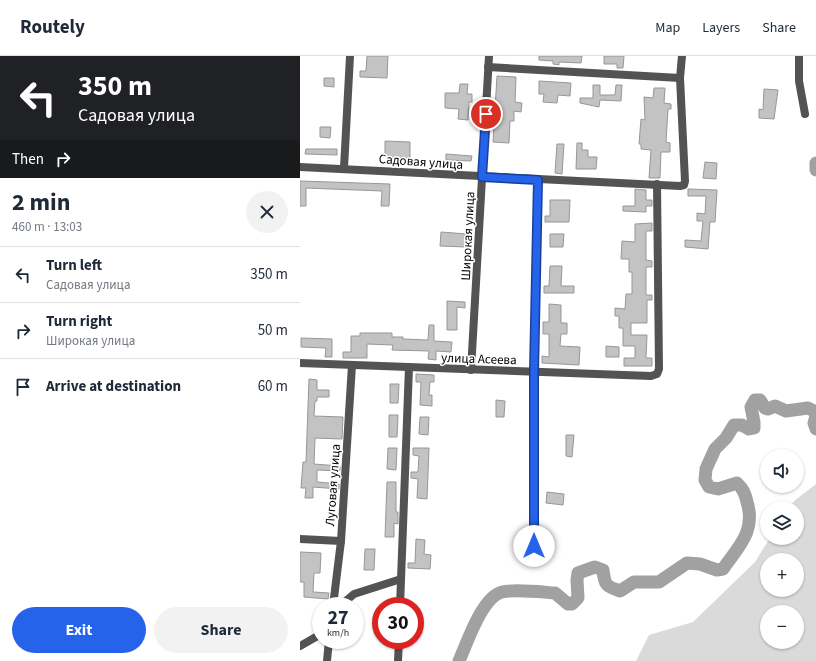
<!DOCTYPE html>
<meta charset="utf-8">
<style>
:root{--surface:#fff;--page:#f2f2f3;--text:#1f2937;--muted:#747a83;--line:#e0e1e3;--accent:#2563eb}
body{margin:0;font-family:"Source Sans 3",sans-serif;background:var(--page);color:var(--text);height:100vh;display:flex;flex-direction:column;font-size:15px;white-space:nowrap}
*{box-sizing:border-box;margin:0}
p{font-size:13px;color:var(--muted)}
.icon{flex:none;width:22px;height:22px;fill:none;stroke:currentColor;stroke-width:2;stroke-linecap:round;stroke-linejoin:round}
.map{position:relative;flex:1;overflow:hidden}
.panel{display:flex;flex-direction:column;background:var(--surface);width:300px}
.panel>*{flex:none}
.hud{background:#202124;color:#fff;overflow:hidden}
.tools{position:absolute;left:460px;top:393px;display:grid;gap:8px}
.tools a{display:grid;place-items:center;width:44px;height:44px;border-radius:50%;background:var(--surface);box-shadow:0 1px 3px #0004;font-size:20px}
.speed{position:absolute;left:12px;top:541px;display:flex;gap:8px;font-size:20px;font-weight:700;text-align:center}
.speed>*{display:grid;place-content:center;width:52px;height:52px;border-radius:50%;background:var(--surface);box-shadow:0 1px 3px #0004;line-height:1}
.speed small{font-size:10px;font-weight:400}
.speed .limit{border:6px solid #d22;background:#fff;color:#111}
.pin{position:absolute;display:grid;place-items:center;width:34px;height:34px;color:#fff;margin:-17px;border:2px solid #fff;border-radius:50%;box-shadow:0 1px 4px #0007}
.me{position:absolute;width:44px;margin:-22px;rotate:0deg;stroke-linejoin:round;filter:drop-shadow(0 0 3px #0008)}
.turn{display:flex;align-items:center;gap:14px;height:84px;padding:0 12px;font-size:18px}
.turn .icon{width:52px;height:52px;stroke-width:2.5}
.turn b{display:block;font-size:28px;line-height:34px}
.then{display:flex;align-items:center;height:38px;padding:0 12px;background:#0003;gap:8px;font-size:15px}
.round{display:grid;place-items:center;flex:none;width:42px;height:42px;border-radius:21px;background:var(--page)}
.headline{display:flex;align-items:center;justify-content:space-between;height:68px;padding:0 12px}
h1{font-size:24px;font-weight:700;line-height:30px}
.action{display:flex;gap:8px;margin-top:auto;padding:8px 12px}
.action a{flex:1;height:46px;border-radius:24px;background:var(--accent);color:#fff;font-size:16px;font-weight:700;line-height:46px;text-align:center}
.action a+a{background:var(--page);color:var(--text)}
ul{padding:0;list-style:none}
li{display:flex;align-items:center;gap:12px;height:56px;padding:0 12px;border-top:1px solid var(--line)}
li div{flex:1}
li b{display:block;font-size:15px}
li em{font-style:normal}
header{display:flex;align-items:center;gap:24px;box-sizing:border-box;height:56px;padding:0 20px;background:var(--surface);border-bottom:1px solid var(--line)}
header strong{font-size:19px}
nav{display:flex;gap:22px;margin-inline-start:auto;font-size:14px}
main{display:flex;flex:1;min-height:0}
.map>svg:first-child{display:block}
.green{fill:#dadada;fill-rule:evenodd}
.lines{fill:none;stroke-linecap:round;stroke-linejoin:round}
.river{stroke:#a1a1a1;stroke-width:13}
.building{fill:#c3c3c3;stroke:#979797}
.minor{stroke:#535353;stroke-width:8}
.route-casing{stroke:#184099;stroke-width:10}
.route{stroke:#2563eb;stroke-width:7}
.labels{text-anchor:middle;stroke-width:3;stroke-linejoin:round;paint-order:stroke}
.street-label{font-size:13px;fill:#000;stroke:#fff}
</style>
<header>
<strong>Routely</strong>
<nav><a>Map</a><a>Layers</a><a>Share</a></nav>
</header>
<main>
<section class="panel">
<div class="hud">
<div class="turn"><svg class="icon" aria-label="left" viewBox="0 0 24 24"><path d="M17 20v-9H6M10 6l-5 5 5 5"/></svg><div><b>350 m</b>Садовая улица</div></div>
<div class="then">Then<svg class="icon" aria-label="right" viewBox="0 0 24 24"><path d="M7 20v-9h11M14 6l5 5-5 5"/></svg></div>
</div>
<div class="headline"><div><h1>2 min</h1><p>460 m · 13:03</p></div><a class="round"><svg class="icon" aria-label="close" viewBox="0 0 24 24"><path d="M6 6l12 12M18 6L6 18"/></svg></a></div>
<ul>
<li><svg class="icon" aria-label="left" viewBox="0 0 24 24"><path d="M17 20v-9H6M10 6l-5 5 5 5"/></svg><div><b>Turn left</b><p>Садовая улица</p></div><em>350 m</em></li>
<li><svg class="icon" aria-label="right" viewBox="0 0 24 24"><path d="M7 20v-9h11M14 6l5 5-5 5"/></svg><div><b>Turn right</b><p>Широкая улица</p></div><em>50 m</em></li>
<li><svg class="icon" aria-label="arrive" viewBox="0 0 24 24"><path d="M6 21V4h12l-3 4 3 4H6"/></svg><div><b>Arrive at destination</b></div><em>60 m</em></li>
</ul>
<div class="action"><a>Exit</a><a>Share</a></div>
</section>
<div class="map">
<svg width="516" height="605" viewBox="0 0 516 605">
<rect width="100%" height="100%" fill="#fff"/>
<path class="green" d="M516,428V605H336L349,579L393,566L455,506L470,482H497V452H489L494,445ZM467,504H497V534H467ZM467,556H497V586H467Z"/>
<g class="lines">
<g class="river">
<polyline points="516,107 516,114"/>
<polyline points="516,360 514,367 516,373"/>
<path d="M159,605C167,587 182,541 202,536C214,533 241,536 255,537L268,548H272L278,542L277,524L278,517L295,511L303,514C305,529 305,530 320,535L334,526H359L387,507L400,508L417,514L423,513C439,490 456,475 447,446C445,437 443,433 437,427L418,433L409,431L405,424L406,413L415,393L426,382L434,369H442L449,373L454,372V366L451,351L455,344H460L465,352L468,353L475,350L486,355L508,352L516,356"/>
</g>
</g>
<g class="building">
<polygon points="67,0 88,0 87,22 60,21 60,15 66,15"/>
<polygon points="239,0 282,0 281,7 259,6 259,9 253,8 253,5 239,4"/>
<polygon points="304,0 324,0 323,12 317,12 317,8 304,8"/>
<polygon points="197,20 216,21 215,46 222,47 221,56 214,55 214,65 210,65 209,87 193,86"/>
<polygon points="24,22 34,22 34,31 24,30"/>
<polygon points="239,25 271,27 270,40 258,39 257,47 243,46 244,38 239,38"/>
<polygon points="160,28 168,28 167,38 172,38 172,46 169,46 168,64 158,63 159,53 145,52 145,37 159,37"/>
<polygon points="293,29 300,29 300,39 315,39 316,29 322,29 321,45 300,44 299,51 280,47 280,42 293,42"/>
<polygon points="354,32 365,32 364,47 371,48 371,53 368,53 366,86 370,87 370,96 361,96 360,122 349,122 351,94 341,93 341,88 339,88 341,63 345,64 344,41 353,42"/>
<polygon points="464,33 478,34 474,63 459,62 459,53 463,54"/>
<polygon points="20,71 31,71 30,82 20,81"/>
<polygon points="85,85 110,86 110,102 85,101"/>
<polygon points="277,87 282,87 282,94 288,94 288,101 297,101 296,113 276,113"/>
<polygon points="257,88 264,88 262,118 255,117"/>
<polygon points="6,93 37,93 37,99 5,98"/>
<polygon points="146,98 172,100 171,105 146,104"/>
<polygon points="405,106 417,107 416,123 403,122"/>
<polygon points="0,125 90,128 89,150 81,150 82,135 6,132 6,150 0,150"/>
<polygon points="335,133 346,134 346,144 352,144 352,150 346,150 346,156 323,155 323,150 335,150"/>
<polygon points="388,133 417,134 415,166 410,166 408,193 385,191 385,184 401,185 403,165 397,165 397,157 405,158 406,140 388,140"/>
<polygon points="250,144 270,144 269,166 245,166 245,160 250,160"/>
<polygon points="352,167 352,175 346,175 346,204 352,205 352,211 346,211 346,239 352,239 352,244 347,244 347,267 331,267 331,279 347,279 346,302 352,302 352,310 324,310 324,302 335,302 335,290 323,290 323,272 319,272 319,260 315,260 315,252 325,253 326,238 332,238 332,216 329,216 329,203 321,203 322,185 335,186 335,168"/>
<polygon points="141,176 167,178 166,191 140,190"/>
<polygon points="250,178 264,178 263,191 250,191"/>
<polygon points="250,210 262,210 261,230 274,230 274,237 244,237 244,230 249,230"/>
<polygon points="147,245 165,246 165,252 157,251 157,274 147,274"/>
<polygon points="249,248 261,249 261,267 267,267 267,278 261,278 260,290 280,291 279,309 242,307 242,300 249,301 249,278 243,278 243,266 249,266"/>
<polygon points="129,269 134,269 134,285 152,286 151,296 136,295 136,304 128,303 129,295 92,294 93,289 67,288 67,302 43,302 43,296 51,296 51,280 60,280 60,277 92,277 92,281 103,281 103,283 128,284"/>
<polygon points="1,282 32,283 32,301 25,301 26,292 1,291"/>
<polygon points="306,290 319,291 319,301 306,301"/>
<polygon points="116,318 134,319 134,326 130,326 129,339 132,339 132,350 120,349 121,326 116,326"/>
<polygon points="9,323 17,324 17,334 29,334 29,341 17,341 17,345 15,345 14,360 43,361 42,383 15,382 14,408 40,410 40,415 17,414 17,426 39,428 39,433 13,431 13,442 5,442 6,432 1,432 3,406 6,406"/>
<polygon points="90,328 99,328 98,347 90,347"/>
<polygon points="196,344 205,345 204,361 196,361"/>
<polygon points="89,359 98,359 97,381 89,381"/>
<polygon points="120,361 129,361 128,379 119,378"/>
<polygon points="266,379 274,379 272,401 266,400"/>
<polygon points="88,392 97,392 96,414 87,413"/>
<polygon points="113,392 129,392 127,443 117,442 118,423 111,422 111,416 118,416 119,400 113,399"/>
<polygon points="87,426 96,426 96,456 98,456 98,468 94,467 94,481 85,481"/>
<polygon points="247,436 264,438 263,449 246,447"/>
<polygon points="116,483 125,484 124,498 131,499 130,513 108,512 108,507 115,507"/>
<polygon points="65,493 75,493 74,514 64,514"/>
<polygon points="0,496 21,497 20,517 14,517 13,536 29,537 28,543 4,541 4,526 0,526"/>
</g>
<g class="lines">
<g class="minor">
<polyline points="499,0 499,25 505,58"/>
<polyline points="188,11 380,22"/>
<polyline points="0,111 380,130 384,129 385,125 380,22 382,0"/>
<polyline points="44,112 50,0"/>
<polyline points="0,307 351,320 357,318 359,313 357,128"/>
<polyline points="171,314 189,0"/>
<polyline points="0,483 41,485"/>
<polyline points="234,490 234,316 238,123"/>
<polyline points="33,550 41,485 52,309"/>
<polyline points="40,550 54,538 101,523"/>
<polyline points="100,550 109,311"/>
<polyline points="0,590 21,578"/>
<polyline points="27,605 29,584"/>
<polyline points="98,605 99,584"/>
</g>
</g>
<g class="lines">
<g class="route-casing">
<polyline id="route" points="186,58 182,121 238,124 234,316 234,490"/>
</g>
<use href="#route" class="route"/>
</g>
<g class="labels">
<g class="street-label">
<text transform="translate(121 105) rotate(4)" y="5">Садовая улица</text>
<text transform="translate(167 180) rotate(-87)" y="5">Широкая улица</text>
<text transform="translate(179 302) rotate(2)" y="5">улица Асеева</text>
<text transform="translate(32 429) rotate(-86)" y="5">Луговая улица</text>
</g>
</g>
</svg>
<div class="tools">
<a><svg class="icon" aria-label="sound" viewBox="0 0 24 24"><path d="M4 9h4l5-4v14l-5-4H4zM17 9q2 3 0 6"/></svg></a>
<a><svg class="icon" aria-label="layers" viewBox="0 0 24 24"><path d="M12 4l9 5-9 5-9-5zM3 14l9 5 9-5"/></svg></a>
<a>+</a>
<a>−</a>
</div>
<div class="speed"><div>27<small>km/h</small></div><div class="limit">30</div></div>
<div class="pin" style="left:186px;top:58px;background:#d93025"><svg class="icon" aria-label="arrive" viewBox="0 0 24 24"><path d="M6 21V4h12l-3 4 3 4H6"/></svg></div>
<svg class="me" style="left:234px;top:490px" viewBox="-20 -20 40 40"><circle r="19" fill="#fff"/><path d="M0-13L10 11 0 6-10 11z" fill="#2563eb"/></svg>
</div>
</main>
